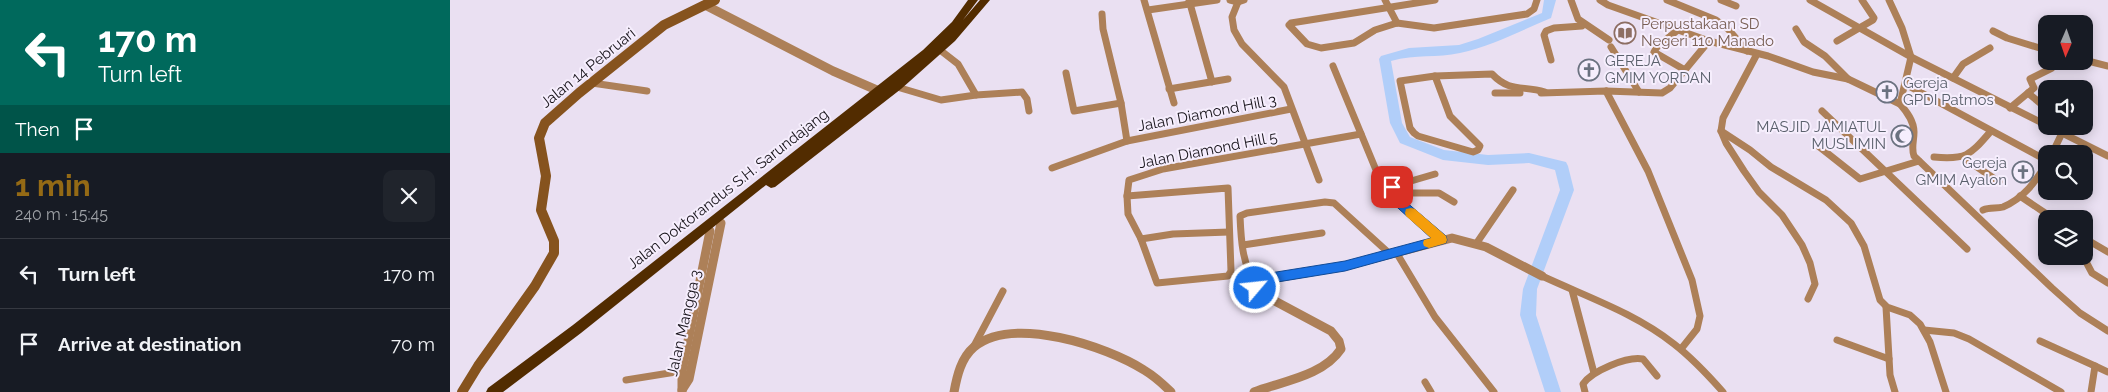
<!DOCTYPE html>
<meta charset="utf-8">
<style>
:root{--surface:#171b24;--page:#20242c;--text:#f1f3f6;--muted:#9ea1a6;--line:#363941;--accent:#946a15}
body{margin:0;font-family:Raleway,sans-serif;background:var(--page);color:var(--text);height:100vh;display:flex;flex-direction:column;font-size:19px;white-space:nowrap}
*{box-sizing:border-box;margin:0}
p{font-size:16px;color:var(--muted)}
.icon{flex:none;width:28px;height:28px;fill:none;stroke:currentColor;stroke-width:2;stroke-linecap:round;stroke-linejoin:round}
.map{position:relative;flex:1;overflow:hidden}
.side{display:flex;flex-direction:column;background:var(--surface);width:450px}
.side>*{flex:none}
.hud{background:#00695c;color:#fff;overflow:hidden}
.needle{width:32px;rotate:182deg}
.controls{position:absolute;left:1588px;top:15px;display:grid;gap:10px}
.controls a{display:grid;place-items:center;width:55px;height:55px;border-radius:10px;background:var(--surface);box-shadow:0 2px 12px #0003;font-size:25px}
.pin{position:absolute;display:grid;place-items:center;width:42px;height:42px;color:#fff;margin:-21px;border-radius:10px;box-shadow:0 2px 8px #0006}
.me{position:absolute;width:55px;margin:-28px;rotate:62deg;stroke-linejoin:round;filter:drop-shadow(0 0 4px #0008)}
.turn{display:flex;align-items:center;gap:18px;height:105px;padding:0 15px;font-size:22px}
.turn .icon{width:65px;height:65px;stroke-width:2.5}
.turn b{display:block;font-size:35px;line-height:42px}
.then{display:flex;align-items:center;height:48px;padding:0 15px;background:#0003;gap:10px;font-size:19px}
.round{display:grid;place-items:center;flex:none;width:52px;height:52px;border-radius:10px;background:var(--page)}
.overview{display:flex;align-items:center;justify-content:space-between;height:85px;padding:0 15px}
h1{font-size:30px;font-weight:700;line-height:38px;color:var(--accent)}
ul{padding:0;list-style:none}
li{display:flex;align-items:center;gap:15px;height:70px;padding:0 15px;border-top:1px solid var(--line)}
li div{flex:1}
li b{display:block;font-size:19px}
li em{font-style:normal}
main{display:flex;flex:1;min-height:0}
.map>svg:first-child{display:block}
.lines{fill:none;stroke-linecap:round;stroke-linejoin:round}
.river{fill:#b1cef9;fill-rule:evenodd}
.minor{stroke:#ad8058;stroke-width:7}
.tertiary{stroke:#ad8058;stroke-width:9}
.secondary{stroke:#86531e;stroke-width:10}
.trunk{fill:#522c00;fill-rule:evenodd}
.route{fill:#1a73e8;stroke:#114b97}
.slow{fill:#f59e0b}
.labels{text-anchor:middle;stroke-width:4;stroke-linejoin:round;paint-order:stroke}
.education-label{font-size:15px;fill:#785e54;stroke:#f6eefd;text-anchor:start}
.worship-label{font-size:15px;fill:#5b616d;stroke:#f6eefd;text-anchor:start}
.street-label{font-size:15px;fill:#17131a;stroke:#f6eefd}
</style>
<main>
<section class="side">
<div class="hud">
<div class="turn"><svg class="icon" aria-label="left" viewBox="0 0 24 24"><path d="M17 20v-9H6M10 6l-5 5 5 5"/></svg><div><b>170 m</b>Turn left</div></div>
<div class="then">Then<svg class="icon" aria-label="arrive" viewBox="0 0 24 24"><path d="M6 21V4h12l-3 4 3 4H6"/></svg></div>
</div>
<div class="overview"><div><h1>1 min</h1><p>240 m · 15:45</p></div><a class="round"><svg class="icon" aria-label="close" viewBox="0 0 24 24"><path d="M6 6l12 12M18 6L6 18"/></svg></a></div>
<ul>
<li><svg class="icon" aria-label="left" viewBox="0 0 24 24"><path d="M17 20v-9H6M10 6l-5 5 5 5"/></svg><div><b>Turn left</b></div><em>170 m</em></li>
<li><svg class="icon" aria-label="arrive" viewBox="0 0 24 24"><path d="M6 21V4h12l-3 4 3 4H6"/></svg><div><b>Arrive at destination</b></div><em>70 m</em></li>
</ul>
</section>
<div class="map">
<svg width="1658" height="392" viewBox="0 0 1658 392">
<rect width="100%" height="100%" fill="#eae0f2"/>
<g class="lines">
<path class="river" d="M1094,0H1106L1101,18C1072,30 1042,46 1010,53C987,58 966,54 941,61L952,123L960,137L994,150L1038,155L1079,153L1116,162L1118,166L1124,190L1087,289L1086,315L1111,392H1095L1070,315L1073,289L1110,190L1105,170L1079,163L1038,165L993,160L950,143L940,123L929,59L931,56L959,48L1009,45L1028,39L1092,13Z"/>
<g class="minor">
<polyline points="694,0 724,103"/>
<polyline points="739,0 762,82"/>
<polyline points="780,0 788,2 794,0"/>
<polyline points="935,0 947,23"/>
<polyline points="985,0 841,23 839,25 857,44 871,48 904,43 925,30 947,23 984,28 1077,14 1084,9 1087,0"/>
<polyline points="1121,0 1128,19 1159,40"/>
<polyline points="1150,0 1158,5 1259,41 1318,56 1363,72 1398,79 1450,104"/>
<polyline points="1217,0 1266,20 1278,29 1297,51"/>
<polyline points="1271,0 1286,6"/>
<polyline points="1360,0 1461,57 1658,156"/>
<path d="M1439,0L1452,28L1461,57L1450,104C1457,112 1464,121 1464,132C1464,141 1461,148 1464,156L1602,288L1630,313L1658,331"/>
<polyline points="788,2 782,17 784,30 792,44 834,87 869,180"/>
<polyline points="698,10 767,0"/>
<polyline points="652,14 653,29 671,103 677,141"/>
<polyline points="1229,29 1207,47 1204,52 1235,70"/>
<polyline points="1346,29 1354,42 1375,56 1398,79"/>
<polyline points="1543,31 1557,38 1596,50"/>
<polyline points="1387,41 1423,20 1424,18 1412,0"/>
<polyline points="1161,47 1189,92"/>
<polyline points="490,50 508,64 526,95 572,92 577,99 579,111"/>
<polyline points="1307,54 1273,118 1271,131 1276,143 1294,171 1309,192 1332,215 1352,245 1360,263 1365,284 1358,299"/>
<polyline points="1101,60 1094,35 1096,31 1104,28 1132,26 1134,24"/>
<polyline points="1634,60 1658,66"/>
<polyline points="883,66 926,170"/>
<polyline points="616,73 624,111 671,103"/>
<polygon points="985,76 1000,116 1030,146 1028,150 1023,152 968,136 964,133 960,128 950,81"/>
<path d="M985,76L1042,74C1060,93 1073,85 1095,92"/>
<polyline points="1503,78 1513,64 1540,48"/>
<polyline points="142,83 197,91"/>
<polyline points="1455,84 1596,160"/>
<polyline points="447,87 491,100 526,95"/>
<polyline points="719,89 778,79"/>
<polyline points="1156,91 1198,171 1242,280 1250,316 1247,329 1231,349"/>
<polyline points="1045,93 1070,93"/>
<polyline points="1091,93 1156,91 1212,93 1220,88 1259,41"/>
<polyline points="1578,93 1596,108"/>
<polyline points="1560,108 1584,88 1580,79 1602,68 1606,61"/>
<polyline points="1372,111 1517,249"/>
<polyline points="1271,131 1300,150 1321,167 1376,200 1401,223 1414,246 1430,300 1437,307 1460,315 1470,324 1480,342 1496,392"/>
<polyline points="1367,145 1410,179 1469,161"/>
<polyline points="1602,154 1612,133"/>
<path d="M1484,157C1517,160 1520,155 1541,131"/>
<polyline points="1514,158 1549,182"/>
<polyline points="602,168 677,141 841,109"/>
<polyline points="985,174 944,186 940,189 942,196 991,240"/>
<polygon points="778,188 781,271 778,276 707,283 691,239 678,214 677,196"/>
<polyline points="941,193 989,193 1004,202"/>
<polyline points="677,196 679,180 713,169 911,134"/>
<polyline points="1570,196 1604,219"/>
<path d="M1533,210C1540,207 1547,209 1553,207C1574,198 1584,183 1596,165"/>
<polyline points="1634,238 1658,252"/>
<polyline points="691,239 723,234 779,232"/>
<polyline points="1026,244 1063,190"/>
<polyline points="793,245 872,233"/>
<polyline points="1634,250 1637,240"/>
<polyline points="946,252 985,317 1044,392"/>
<polyline points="1633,256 1642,273 1658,283"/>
<path d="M1092,276C1137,297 1185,313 1224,344C1242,358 1258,375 1273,392"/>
<path d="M805,283C792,263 791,239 790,216L797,213L875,202L884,203L940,254"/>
<polyline points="1122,290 1144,373"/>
<polyline points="1436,307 1440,375 1445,392"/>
<polyline points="1474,330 1504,333 1519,339 1611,392"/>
<polyline points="1387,340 1439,359"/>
<polyline points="1590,341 1645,366"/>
<polyline points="524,346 553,291"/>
<polyline points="176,380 232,371"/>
<polyline points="975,382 981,392"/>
<path d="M1135,392L1133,384C1142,371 1177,356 1193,359L1207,376"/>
<polyline points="1641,392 1645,366 1658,372"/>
</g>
<g class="tertiary">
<polyline points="255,5 383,71 429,91"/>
<polyline points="232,390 239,379 271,223"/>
<polyline points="232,392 232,371 260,231"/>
<path d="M504,392C507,376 511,358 524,347C563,315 656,346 694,370C704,376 713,384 721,392"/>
<path d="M804,392C833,381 873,376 891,349L889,341L881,331L808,292L805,286L808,281L895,266L1002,238L1036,247L1092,276"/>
</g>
<polyline class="secondary" points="12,392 28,366 85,286 104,253 104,241 91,210 96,176 89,138 95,123 129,93 214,25 265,0"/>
<polygon class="trunk" points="518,0 528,0 513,20 530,0 540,0 505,41 451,89 325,187 321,188 316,185 131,333 53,392 36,392 38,388 123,325 473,50 502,22"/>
</g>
<polygon class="route" points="942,183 947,187 948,195 996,236 997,240 996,243 895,271 815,284 811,286 809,292 805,293 801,292 799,288 801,279 814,274 895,261 981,238 938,199 936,187"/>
<polygon class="slow" points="961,208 965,209 996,236 997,240 996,243 979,248 974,246 973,243 974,240 981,238 956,216 955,213 956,209"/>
<defs>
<g id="library-ring" transform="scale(1.125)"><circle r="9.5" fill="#f6eefd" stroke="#8d6e63" stroke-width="1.5"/><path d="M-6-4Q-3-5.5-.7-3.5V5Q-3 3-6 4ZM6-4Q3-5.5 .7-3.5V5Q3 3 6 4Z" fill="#8d6e63"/></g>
<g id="church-ring" transform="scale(1.125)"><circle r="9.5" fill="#f6eefd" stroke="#6b7280" stroke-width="1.5"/><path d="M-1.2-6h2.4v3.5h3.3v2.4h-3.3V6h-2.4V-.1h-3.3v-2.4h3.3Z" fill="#6b7280"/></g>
<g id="mosque-ring" transform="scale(1.125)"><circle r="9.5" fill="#f6eefd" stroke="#6b7280" stroke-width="1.5"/><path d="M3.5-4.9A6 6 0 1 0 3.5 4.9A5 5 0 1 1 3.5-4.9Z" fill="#6b7280"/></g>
</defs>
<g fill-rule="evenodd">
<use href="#library-ring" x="1175" y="33"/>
<use href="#church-ring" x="1139" y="70"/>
<use href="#church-ring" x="1437" y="92"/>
<use href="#mosque-ring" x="1452" y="136"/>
<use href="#church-ring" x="1573" y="172"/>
</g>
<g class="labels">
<g class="education-label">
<text x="1191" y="29">Perpustakaan SD<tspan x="1191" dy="17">Negeri 110 Manado</tspan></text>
</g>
<g class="worship-label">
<text x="1155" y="66">GEREJA<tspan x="1155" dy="17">GMIM YORDAN</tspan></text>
<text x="1453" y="88">Gereja<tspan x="1453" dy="17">GPDI Patmos</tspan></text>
<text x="1436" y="132" text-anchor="end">MASJID JAMIATUL<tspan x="1436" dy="17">MUSLIMIN</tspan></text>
<text x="1557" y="168" text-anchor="end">Gereja<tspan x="1557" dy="17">GMIM Ayalon</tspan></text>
</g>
<g class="street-label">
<text transform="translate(138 68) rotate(-39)" y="5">Jalan 14 Pebruari</text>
<text transform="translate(757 113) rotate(-11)" y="5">Jalan Diamond Hill 3</text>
<text transform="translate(758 150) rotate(-11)" y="5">Jalan Diamond Hill 5</text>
<text transform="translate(278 189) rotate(-38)" y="5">Jalan Doktorandus S.H. Sarundajang</text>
<text transform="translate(234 323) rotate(-77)" y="5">Jalan Mangga 3</text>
</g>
</g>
</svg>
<div class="controls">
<a><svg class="needle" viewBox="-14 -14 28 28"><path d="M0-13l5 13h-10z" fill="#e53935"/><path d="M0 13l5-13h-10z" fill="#9ea1a6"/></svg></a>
<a><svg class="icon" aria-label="sound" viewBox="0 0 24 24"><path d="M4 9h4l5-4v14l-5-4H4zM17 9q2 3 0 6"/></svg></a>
<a><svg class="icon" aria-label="search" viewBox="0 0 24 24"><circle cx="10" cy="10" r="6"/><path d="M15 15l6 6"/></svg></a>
<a><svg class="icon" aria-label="layers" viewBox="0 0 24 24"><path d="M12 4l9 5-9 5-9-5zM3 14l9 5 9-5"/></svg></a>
</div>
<div class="pin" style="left:942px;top:187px;background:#d93025"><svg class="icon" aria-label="arrive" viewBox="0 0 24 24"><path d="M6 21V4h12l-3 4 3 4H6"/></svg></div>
<svg class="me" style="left:805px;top:288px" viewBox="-20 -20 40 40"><circle r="17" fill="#1a73e8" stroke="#fff" stroke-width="3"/><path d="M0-11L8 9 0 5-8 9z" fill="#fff"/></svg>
</div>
</main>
